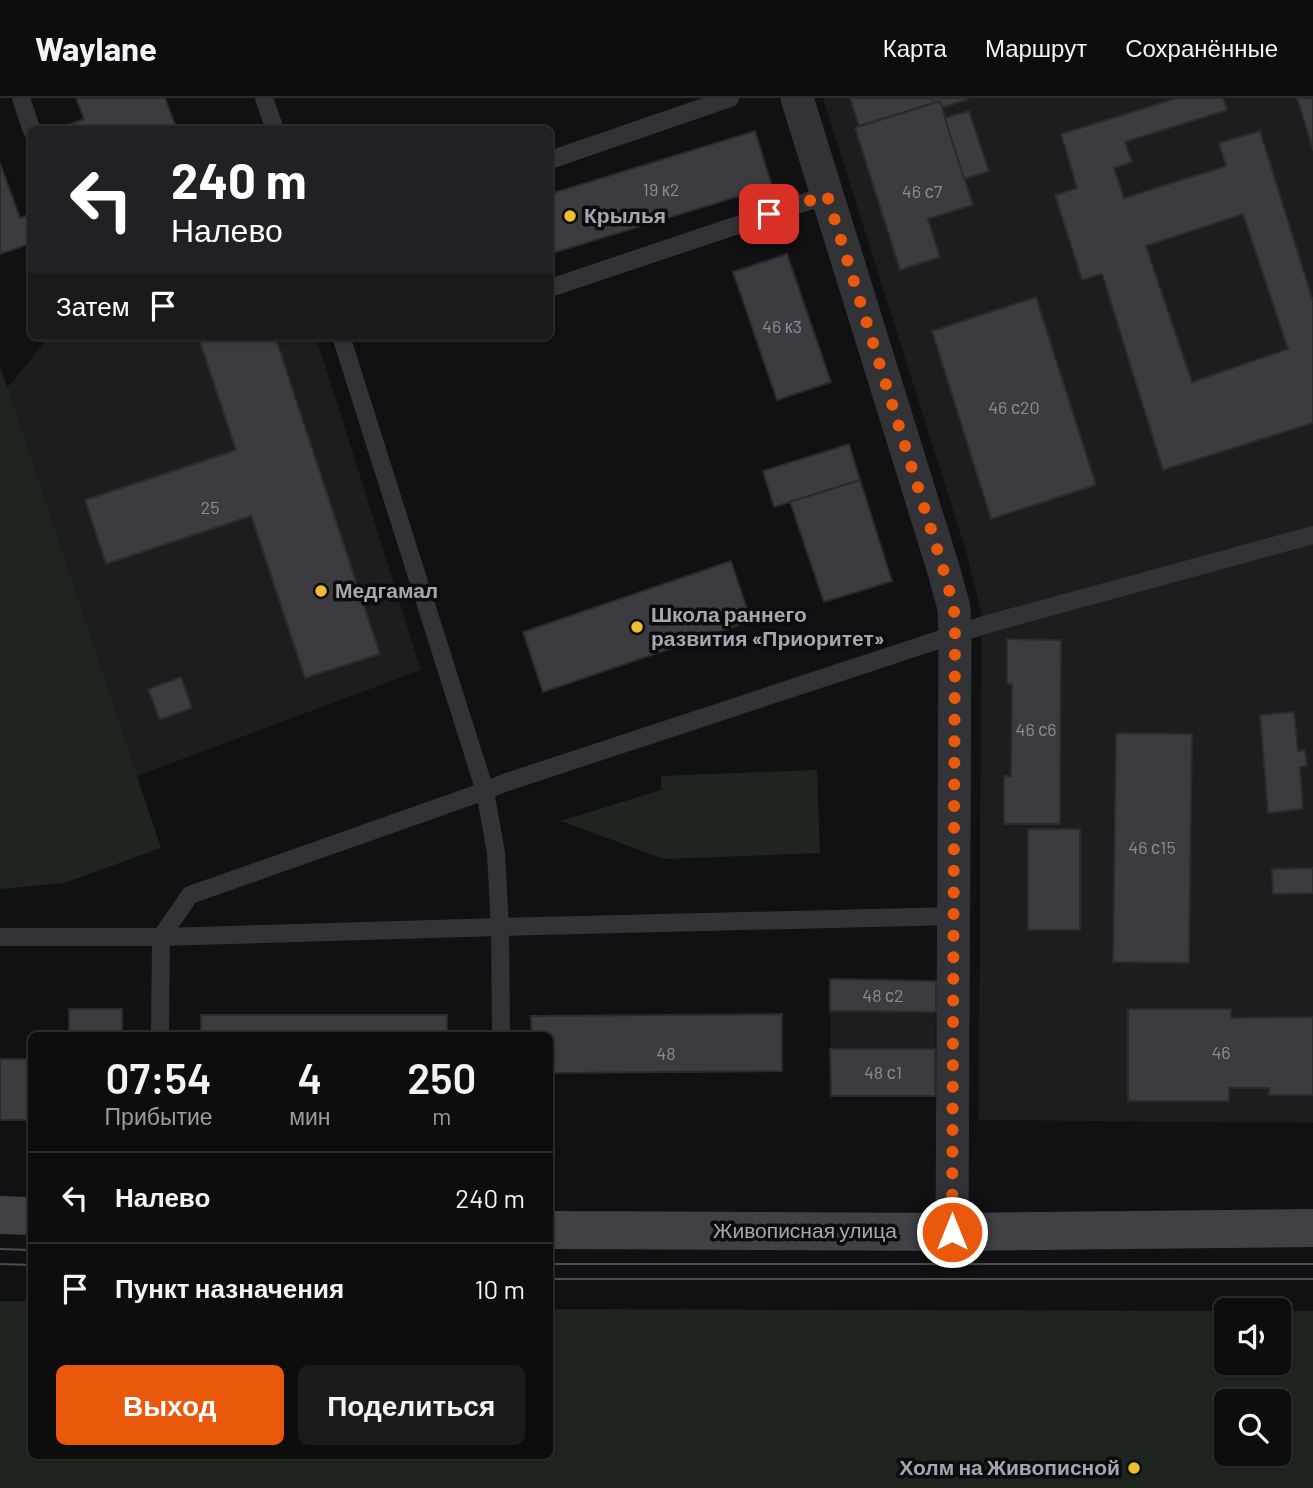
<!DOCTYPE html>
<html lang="ru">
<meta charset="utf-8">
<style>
:root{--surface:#0d0d0e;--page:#1b1b1c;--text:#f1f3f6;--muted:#9a9c9e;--line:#2d2d2e;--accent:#ea580c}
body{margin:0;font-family:Barlow,sans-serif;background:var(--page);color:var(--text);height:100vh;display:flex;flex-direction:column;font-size:26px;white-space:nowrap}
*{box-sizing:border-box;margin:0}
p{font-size:23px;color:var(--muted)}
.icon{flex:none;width:38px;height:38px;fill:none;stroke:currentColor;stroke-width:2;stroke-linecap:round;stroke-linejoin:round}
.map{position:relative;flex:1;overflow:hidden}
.sheet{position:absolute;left:28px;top:934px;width:525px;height:427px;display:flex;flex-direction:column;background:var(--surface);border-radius:10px;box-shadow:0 2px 5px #0004,0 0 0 2px var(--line)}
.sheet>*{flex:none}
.banner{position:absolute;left:28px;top:28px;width:525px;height:214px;border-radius:10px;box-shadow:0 2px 5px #0004,0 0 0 2px var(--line);background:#202124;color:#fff;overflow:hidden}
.fabs{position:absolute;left:1214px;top:1200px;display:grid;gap:14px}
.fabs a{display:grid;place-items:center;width:77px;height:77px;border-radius:10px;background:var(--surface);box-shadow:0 2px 5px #0004,0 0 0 2px var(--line);font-size:35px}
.pin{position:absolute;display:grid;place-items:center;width:60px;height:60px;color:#fff;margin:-30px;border-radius:14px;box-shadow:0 4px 10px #0006}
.me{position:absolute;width:77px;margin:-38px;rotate:0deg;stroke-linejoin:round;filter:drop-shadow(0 0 5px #0008)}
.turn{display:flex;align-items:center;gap:24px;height:147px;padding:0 28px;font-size:32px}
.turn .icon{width:91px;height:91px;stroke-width:2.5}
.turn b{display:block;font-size:49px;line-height:60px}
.then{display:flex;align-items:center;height:66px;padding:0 28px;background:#0003;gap:14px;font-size:26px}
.eta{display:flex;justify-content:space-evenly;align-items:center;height:119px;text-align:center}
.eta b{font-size:42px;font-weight:600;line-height:49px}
.primary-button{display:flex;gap:14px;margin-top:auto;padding:14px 28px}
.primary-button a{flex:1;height:80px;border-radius:10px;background:var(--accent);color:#fff;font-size:28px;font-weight:600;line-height:80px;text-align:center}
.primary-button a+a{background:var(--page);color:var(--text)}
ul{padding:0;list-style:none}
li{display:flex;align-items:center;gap:21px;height:91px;padding:0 28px;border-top:2px solid var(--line)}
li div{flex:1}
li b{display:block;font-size:26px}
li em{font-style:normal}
header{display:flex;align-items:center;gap:42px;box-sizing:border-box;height:98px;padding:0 35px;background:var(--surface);border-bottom:2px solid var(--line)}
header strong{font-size:33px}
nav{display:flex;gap:38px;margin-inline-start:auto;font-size:24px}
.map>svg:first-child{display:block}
.built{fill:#1d1d1f}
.green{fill:#1e251f;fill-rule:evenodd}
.building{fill:#3b3b40;stroke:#2b2b2e;stroke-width:2;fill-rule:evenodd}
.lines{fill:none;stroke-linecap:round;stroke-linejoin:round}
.lane{stroke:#323337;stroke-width:18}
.street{stroke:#323337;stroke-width:33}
.secondary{stroke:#404147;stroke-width:38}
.tram{stroke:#4b4c52;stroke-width:2}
.route{stroke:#ea580c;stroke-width:12;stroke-dasharray:0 21.6}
.poi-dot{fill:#ecbe30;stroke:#0c0c0d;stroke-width:2.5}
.labels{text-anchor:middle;stroke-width:7;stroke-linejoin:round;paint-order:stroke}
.number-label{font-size:18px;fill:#898b96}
.poi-label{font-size:21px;font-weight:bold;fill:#a3a6b3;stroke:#0c0c0d;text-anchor:start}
.street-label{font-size:21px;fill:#a3a6b3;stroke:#0c0c0d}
</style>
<header>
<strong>Waylane</strong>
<nav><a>Карта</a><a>Маршрут</a><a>Сохранённые</a></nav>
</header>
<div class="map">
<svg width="1313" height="1390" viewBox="0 0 1313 1390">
<rect width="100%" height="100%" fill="#111113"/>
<g class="built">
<polygon points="823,0 1313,0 1313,1025 979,1022 981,541 984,527 967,456"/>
<polygon points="50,238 316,238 421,572 137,678 7,290"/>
<polygon points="830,881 936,883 935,998 831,998"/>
</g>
<g class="green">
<polygon points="0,268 161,750 64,785 0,791"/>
<polygon points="817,672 820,755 664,761 561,723 661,692 661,678"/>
<path d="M0,1203H31L32,1358H550V1211L1227,1213V1265H1279V1213H1313V1390H0ZM1227,1304H1279V1356H1227Z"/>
</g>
<g class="building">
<polygon points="76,0 165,0 177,32 55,32 84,21"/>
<polygon points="850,0 932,0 934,5 859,28"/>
<polygon points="932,0 968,0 968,1 942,10 940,3 934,5"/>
<path d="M1177,0H1223L1227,12L1125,44L1132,64L1114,70L1124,100L1226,68L1219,45L1260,33L1313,203V325L1163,372L1102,176L1082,182L1055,97L1077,90L1061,36ZM1243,116L1288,251L1192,284L1146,148Z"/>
<polygon points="1297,0 1313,0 1313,52"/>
<polygon points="940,3 973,107 928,121 940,159 900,172 855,30"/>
<polygon points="969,13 989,73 964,81 945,20"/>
<polygon points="755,33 772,88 550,156 550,96"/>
<polygon points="0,65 20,120 32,116 32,145 0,156"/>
<polygon points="787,156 831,284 777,302 733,174"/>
<polygon points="1036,199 1096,387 991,421 932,233"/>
<polygon points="198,238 275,238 380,556 305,580 251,418 106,466 85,402 236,352"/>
<polygon points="849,346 860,382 774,409 763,373"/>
<polygon points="860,382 892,483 824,504 790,404"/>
<polygon points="731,463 751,523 543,594 523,534"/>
<polygon points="1007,541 1061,542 1060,726 1004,726 1004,678 1011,678 1012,586 1007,586"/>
<polygon points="181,579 192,610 160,622 148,591"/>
<polygon points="1294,614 1298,653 1305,652 1307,668 1300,669 1303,711 1268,715 1260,617"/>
<polygon points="1116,635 1192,636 1189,865 1113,864"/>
<rect x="1028" y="731" width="52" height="101"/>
<polygon points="1313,770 1313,795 1273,796 1272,771"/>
<polygon points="830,881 936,883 936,914 830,913"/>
<rect x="69" y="911" width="53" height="27"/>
<polygon points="1128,911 1231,911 1231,920 1313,919 1313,997 1269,997 1269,990 1229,990 1229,1003 1128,1003"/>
<polygon points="782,916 782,973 550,975 550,938 532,938 531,918"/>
<rect x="201" y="917" width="246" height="21"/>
<polygon points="830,951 935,951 935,998 831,998"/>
<rect x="0" y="961" width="32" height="61"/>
</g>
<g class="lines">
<g class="lane">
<polyline points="21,0 32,33"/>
<polyline points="264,0 275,32"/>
<polyline points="550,62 730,0"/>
<polyline points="550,190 827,97"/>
<polyline points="341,238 485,693 496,755 500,829 501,938"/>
<polyline points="0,839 161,839 500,829 954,818"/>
<polyline points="160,938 161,839 190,797 485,693 504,685 984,527 1313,437"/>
</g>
<polyline class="street" points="797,0 943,470 954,510 955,537 952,1134"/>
<g class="secondary">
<polyline points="0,1117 32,1118"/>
<polyline points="550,1132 952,1134 1313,1130"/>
</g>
<g class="tram">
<polyline points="0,1151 32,1152"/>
<polyline points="0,1166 32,1167"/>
<polyline points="550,1166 1313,1166"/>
<polyline points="550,1181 1313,1181"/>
</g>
</g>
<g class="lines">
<polyline class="route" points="769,116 827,97 943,470 954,510 955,537 952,1134"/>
</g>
<g class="poi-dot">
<circle cx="570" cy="118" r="7"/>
<circle cx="321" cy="493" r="7"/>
<circle cx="637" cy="529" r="7"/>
<circle cx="1134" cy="1370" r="7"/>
</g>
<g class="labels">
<g class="number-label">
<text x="661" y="98">19 к2</text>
<text x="922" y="100">46 с7</text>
<text x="782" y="235">46 к3</text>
<text x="1014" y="316">46 с20</text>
<text x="210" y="416">25</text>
<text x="1036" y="638">46 с6</text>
<text x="1152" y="756">46 с15</text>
<text x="883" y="904">48 с2</text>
<text x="1221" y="961">46</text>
<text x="666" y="962">48</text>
<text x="883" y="981">48 с1</text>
</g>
<g class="poi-label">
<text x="584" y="125">Крылья</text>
<text x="335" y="500">Медгамал</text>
<text x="651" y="524">Школа раннего<tspan x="651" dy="24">развития «Приоритет»</tspan></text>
<text x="1120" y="1377" text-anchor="end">Холм на Живописной</text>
</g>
<g class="street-label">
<text x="805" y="1140">Живописная улица</text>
</g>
</g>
</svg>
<div class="fabs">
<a><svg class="icon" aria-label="sound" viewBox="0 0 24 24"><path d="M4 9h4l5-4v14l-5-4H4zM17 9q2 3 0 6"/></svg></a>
<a><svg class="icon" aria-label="search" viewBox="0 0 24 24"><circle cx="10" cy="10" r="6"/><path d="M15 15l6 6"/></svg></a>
</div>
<div class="pin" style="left:769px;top:116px;background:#d93025"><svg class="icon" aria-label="arrive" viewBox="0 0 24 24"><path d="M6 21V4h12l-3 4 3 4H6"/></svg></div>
<svg class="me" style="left:952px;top:1134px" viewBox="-20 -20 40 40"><circle r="17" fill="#ea580c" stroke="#fff" stroke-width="3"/><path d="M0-11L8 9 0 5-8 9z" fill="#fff"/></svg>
<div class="banner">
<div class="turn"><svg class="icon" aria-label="left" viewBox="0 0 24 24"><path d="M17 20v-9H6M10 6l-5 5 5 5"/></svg><div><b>240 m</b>Налево</div></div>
<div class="then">Затем<svg class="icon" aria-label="arrive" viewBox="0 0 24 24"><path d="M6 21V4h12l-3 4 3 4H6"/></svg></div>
</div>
<section class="sheet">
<div class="eta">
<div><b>07:54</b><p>Прибытие</p></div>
<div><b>4</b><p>мин</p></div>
<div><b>250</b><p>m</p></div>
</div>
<ul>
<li><svg class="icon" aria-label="left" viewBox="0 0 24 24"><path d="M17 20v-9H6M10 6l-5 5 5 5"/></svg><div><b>Налево</b></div><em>240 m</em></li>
<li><svg class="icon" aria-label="arrive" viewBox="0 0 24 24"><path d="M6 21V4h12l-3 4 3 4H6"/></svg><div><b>Пункт назначения</b></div><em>10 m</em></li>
</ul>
<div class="primary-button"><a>Выход</a><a>Поделиться</a></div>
</section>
</div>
